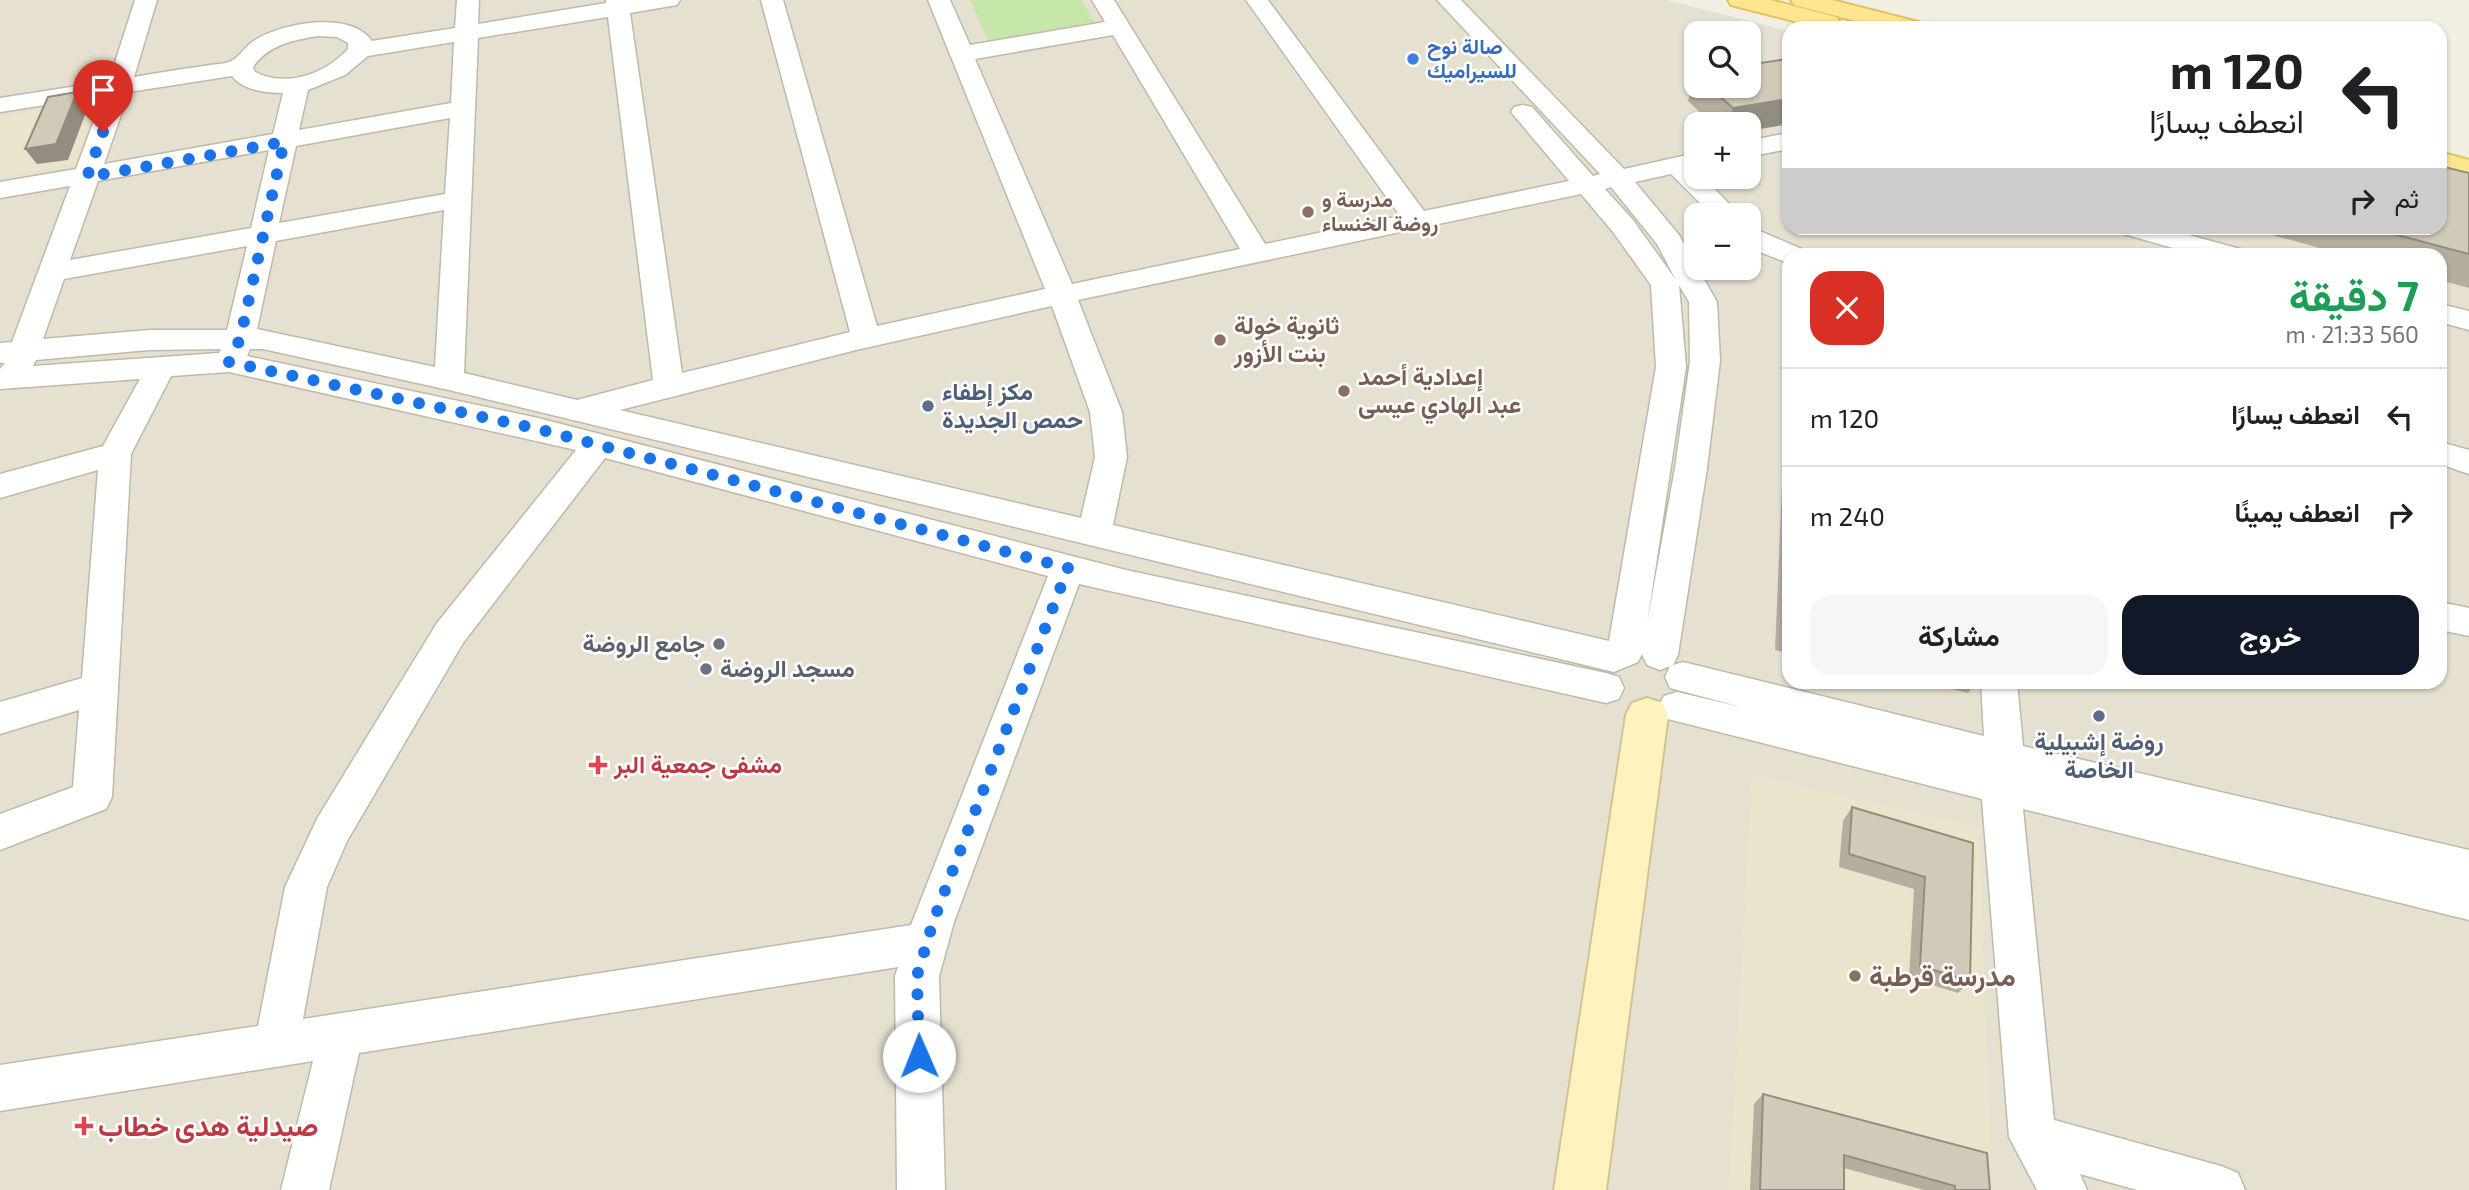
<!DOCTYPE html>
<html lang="ar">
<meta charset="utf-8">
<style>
:root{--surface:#fff;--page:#f6f6f6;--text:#202124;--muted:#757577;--line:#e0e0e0;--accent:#111827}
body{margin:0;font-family:"Exo 2",Vazirmatn,sans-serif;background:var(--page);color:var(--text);direction:rtl;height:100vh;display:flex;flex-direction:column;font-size:26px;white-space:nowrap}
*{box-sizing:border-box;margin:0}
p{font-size:23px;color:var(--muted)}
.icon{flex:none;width:38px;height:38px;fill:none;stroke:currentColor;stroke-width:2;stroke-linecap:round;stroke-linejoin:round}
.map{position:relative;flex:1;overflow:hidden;direction:ltr}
.sheet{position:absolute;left:1782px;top:248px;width:665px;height:441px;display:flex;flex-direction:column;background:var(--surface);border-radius:21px;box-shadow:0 2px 5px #0004;direction:rtl}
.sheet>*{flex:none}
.guide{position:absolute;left:1782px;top:21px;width:665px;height:214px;border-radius:21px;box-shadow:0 2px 5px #0004;direction:rtl;background:#fff;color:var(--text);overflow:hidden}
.tools{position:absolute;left:1684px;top:21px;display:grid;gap:14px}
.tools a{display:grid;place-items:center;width:77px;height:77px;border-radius:14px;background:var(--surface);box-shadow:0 2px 5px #0004;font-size:35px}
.pin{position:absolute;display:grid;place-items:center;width:60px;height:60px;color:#fff;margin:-72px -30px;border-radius:50% 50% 50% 0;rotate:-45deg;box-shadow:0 0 7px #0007}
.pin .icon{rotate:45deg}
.me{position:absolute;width:77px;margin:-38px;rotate:359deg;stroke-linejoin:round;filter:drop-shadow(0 0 5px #0008)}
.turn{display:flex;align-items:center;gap:24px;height:147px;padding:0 28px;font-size:32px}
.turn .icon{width:91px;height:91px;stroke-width:2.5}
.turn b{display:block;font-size:49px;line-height:60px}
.then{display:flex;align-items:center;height:66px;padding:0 28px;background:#0003;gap:14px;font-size:26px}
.round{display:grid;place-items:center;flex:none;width:74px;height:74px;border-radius:21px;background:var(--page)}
.overview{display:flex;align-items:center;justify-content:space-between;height:119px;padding:0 28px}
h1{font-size:42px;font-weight:700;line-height:52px;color:#1e9e55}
.primary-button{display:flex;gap:14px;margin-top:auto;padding:14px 28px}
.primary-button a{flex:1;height:80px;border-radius:21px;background:var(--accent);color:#fff;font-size:28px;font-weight:700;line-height:80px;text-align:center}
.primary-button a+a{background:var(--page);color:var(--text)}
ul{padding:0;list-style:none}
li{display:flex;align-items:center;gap:21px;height:98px;padding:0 28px;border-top:2px solid var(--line)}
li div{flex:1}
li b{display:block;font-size:26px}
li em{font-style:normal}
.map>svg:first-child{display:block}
.residential{fill:#e5e0d0;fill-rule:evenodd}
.education{fill:#eae4cc}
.green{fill:#c7e6aa}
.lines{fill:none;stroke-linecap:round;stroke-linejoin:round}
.street-casing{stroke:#bfb9a8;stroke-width:3}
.secondary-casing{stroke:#d2c492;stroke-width:4}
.primary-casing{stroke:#e2c35f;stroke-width:4}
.street{fill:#fff;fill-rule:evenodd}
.secondary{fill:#fef3bf;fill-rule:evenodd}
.primary{fill:#fee58f;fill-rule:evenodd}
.wall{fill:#b5ae9e}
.shaded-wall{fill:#938d81}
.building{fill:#d2cab8;stroke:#938d81;stroke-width:2}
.route{stroke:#1a73e8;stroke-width:12;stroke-dasharray:0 21.6}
.shop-dot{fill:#3f7fe0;stroke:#fff;stroke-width:2.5}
.education-dot{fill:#8d6e63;stroke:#fff;stroke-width:2.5}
.service-dot{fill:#5c6f8a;stroke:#fff;stroke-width:2.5}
.worship-dot{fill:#6b7280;stroke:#fff;stroke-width:2.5}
.health-dot{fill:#e0444e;stroke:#fff;stroke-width:2.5}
.labels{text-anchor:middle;stroke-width:5;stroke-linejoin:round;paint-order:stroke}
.far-shop-label{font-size:21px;font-weight:bold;fill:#366cbe;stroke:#fff;text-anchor:start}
.far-education-label{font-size:21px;font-weight:bold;fill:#785e54;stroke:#fff;text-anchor:start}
.education-label{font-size:24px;font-weight:bold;fill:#785e54;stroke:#fff;text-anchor:start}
.service-label{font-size:24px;font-weight:bold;fill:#4e5e75;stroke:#fff;text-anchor:start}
.worship-label{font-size:24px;font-weight:bold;fill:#5b616d;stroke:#fff;text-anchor:end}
.health-label{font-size:24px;font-weight:bold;fill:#be3a42;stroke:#fff;text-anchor:start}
.near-education-label{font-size:28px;font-weight:bold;fill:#785e54;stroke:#fff;text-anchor:start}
.near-health-label{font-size:28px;font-weight:bold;fill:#be3a42;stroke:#fff;text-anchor:start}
</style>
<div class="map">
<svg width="2469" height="1190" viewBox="0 0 2469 1190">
<rect width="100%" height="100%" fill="#f1eee2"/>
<path class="residential" d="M0,0H1667L1788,31V228H2440L2469,208V1190H0ZM1696,33H1748V86H1696ZM1696,124H1748V177H1696ZM1696,215H1748V268H1696ZM1788,256H2440V682H1788Z"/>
<g class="education">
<polygon points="96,100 77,163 0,177 0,116"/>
<polygon points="1752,775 1979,827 1992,1190 1729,1190"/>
</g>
<polygon class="green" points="970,0 1082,0 1096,26 990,44"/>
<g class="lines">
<g class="street-casing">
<g id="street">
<path d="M135,0H157L134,77C157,73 181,69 204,66C212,64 223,65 231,61C239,58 246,45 255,40C282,23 350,10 372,41L455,28L457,0H479L478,24L606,3V0H680L677,5L630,13L682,373L850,332L761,0H783L877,326L1045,289L928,0H950L970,45L1105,22L1092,0H1114L1265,244L1400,216L1246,0H1268L1424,211L1569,181L1511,112L1514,107L1523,105L1532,107L1593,176L1600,174L1437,0H1461L1624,169L1696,153V177H1703L1740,215H1712L1671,174L1635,182L1679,235L1717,302L1720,361L1707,468L1678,655L1673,665L1660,670L1647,665L1642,654L1638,662L1614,672L449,390L263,349H250L247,356L538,418L1126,570L1606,673L1619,677L1624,688L1619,699L1606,703L1079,584L954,922L939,976L945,1190H897L895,976L898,967L359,1053L329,1190H281L313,1061L0,1111V1065L258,1026L285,887L318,817L437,623L576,450L229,372L171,376L131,454L112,797L106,809L0,850V814L73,787L79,710L0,734V702L82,678L98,470L0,498V474L103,446L140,379L0,389V369L5,363H0V343L12,342L70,186L0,198V182L76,169L103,96L0,112V98L109,81ZM608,17L653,380L577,400L464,373L478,38ZM1113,35L1240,249L1072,284L975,59ZM318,36L337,37L348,43V49C325,74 287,88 255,72L253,67C268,45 293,40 318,36ZM454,42L451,103L299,130L308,90L345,75L368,56ZM232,76C242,90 266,93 283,93L273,134L104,164L129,92ZM450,118L445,194L279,223L296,146ZM269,150L251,228L70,260L98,181ZM1611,187L1657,244L1676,280L1633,220L1605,189ZM1581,194L1613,232L1651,285L1656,367L1609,641L1113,525L1127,457L1122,412L1078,300ZM444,210L435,367L257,329L276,241ZM247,246L227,330H149L43,339L64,279ZM1679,285L1689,302L1690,361L1675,468L1647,624L1686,367ZM1052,306L1090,412L1095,457L1081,518L620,410L856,350ZM221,349L219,353L33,366L36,360L149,350ZM605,458L1048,576L911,925L303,1019L327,887L347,841L463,643Z"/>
<polygon points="1788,133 1788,149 1748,157 1748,141"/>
<polygon points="1748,226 1804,250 1808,256 1788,256 1788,263 1752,249 1748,246"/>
<polygon points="2120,228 2163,228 2244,250 2248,256 2201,256 2124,234"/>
<polygon points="2440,304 2469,311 2469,330 2440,322"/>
<polygon points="2440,442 2469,450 2469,474 2440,464"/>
<polygon points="2440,602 2469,608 2469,636 2440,630"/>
<polygon points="1683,662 1984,736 1981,682 2017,682 2023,746 2469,850 2469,920 2023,809 2054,1120 2221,1166 2238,1173 2245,1190 2137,1190 2080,1174 2087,1190 2037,1190 2009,1137 1982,799 1664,718 1658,707 1664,696 1677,692 1745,708 1670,688 1665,677 1670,666"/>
</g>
</g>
<g class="secondary-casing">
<polygon id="secondary" points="1647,698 1662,703 1668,715 1606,1190 1554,1190 1626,715 1632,703"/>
</g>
<g class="primary-casing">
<g id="primary">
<polygon points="1728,0 1770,0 1836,17 1840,22 1836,27 1821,28 1731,5"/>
<polygon points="1791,0 1832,0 1922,23 1926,28 1883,28 1794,5"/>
<polygon points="2440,152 2469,160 2469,178 2440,170"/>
</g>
</g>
<use href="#street" class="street"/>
<use href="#secondary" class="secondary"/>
<use href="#primary" class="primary"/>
</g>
<g class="wall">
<polygon points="1696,74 1696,86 1748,86 1788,124 1748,131 1748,124 1712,124 1688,101"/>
<polygon points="2469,173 2469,288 2440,280 2440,256 2349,256 2246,228 2440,228"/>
<polygon points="1788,408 1788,653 1775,650 1785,416"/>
<polygon points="1922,682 1976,682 1968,693"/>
<polygon points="1852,807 1973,843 1970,981 1958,993 1909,978 1914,889 1839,867 1843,821"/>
<polygon points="1763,1094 1990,1190 1924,1190 1844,1168 1844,1190 1750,1190 1754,1104"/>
</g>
<g class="shaded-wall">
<polygon points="77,92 88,107 68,160 37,164 25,149"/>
<polygon points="1788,99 1788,124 1748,131 1748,124 1728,124 1733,108"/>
</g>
<g class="building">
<polygon points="1787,59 1788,61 1788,99 1733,108 1708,86 1748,86 1748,65"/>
<polygon points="77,92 56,144 25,149 48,97"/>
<polygon points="2440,166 2469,173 2469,254 2371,228 2440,228"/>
<polygon points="1788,535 1788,632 1785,631"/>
<polygon points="1852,807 1973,843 1970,981 1920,966 1925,877 1849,854"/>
<polygon points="1763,1094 1987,1153 1990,1190 1955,1190 1955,1186 1844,1155 1844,1190 1760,1190"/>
</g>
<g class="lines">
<polyline class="route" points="103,132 87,177 284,142 240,339 229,362 538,429 1068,568 933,922 917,976 919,1056"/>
</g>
<circle class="shop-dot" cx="1413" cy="59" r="7"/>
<g class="education-dot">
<circle cx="1308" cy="212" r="7"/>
<circle cx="1220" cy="340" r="7"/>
<circle cx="1344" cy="391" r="7"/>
<circle cx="1855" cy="976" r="7"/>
</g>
<g class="service-dot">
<circle cx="928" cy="406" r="7"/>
<circle cx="2099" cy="716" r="7"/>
</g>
<g class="worship-dot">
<circle cx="719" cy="644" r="7"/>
<circle cx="706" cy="669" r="7"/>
</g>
<g class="health-dot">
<path d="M594.5 754.5h7v7h7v7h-7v7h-7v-7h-7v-7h7z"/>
<path d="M80.5 1115.5h7v7h7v7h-7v7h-7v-7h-7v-7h7z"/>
</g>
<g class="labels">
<g class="far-shop-label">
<text x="1427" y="54">صالة نوح<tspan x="1427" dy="24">للسيراميك</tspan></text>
</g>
<g class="far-education-label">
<text x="1322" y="207">مدرسة و<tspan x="1322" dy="24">روضة الخنساء</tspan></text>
</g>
<g class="education-label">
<text x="1234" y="334">ثانوية خولة<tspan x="1234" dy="28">بنت الأزور</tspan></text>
<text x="1358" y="385">إعدادية أحمد<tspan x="1358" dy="28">عبد الهادي عيسى</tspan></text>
</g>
<g class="service-label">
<text x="942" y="400">مكز إطفاء<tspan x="942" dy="28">حمص الجديدة</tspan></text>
<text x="2099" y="750" text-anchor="middle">روضة إشبيلية<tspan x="2099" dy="28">الخاصة</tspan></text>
</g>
<g class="worship-label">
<text x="705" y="652">جامع الروضة</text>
<text x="720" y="677" text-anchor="start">مسجد الروضة</text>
</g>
<g class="health-label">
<text x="614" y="773">مشفى جمعية البر</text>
</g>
<g class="near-education-label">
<text x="1869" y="986">مدرسة قرطبة</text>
</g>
<g class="near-health-label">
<text x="98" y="1136">صيدلية هدى خطاب</text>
</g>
</g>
</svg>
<div class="tools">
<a><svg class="icon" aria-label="search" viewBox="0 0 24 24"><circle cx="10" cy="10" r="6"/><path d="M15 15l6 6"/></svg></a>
<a>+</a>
<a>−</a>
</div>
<div class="pin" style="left:103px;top:132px;background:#d93025"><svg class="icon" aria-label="arrive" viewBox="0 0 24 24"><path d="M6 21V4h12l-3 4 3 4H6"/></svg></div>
<svg class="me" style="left:919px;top:1056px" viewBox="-20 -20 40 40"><circle r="19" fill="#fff"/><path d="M0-13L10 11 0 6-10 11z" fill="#1a73e8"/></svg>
<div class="guide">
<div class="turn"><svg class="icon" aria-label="left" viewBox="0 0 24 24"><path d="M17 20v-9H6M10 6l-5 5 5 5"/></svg><div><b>120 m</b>انعطف يسارًا</div></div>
<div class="then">ثم<svg class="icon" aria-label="right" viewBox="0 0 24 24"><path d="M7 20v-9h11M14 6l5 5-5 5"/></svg></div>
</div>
<section class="sheet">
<div class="overview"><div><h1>7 دقيقة</h1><p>560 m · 21:33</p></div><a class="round" style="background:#d93025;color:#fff"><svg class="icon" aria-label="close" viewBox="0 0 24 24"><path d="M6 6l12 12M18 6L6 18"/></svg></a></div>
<ul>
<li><svg class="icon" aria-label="left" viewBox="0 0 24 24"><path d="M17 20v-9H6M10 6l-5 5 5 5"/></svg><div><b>انعطف يسارًا</b></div><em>120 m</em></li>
<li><svg class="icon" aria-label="right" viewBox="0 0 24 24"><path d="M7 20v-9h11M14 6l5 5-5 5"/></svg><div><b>انعطف يمينًا</b></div><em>240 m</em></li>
</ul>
<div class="primary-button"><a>خروج</a><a>مشاركة</a></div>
</section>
</div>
